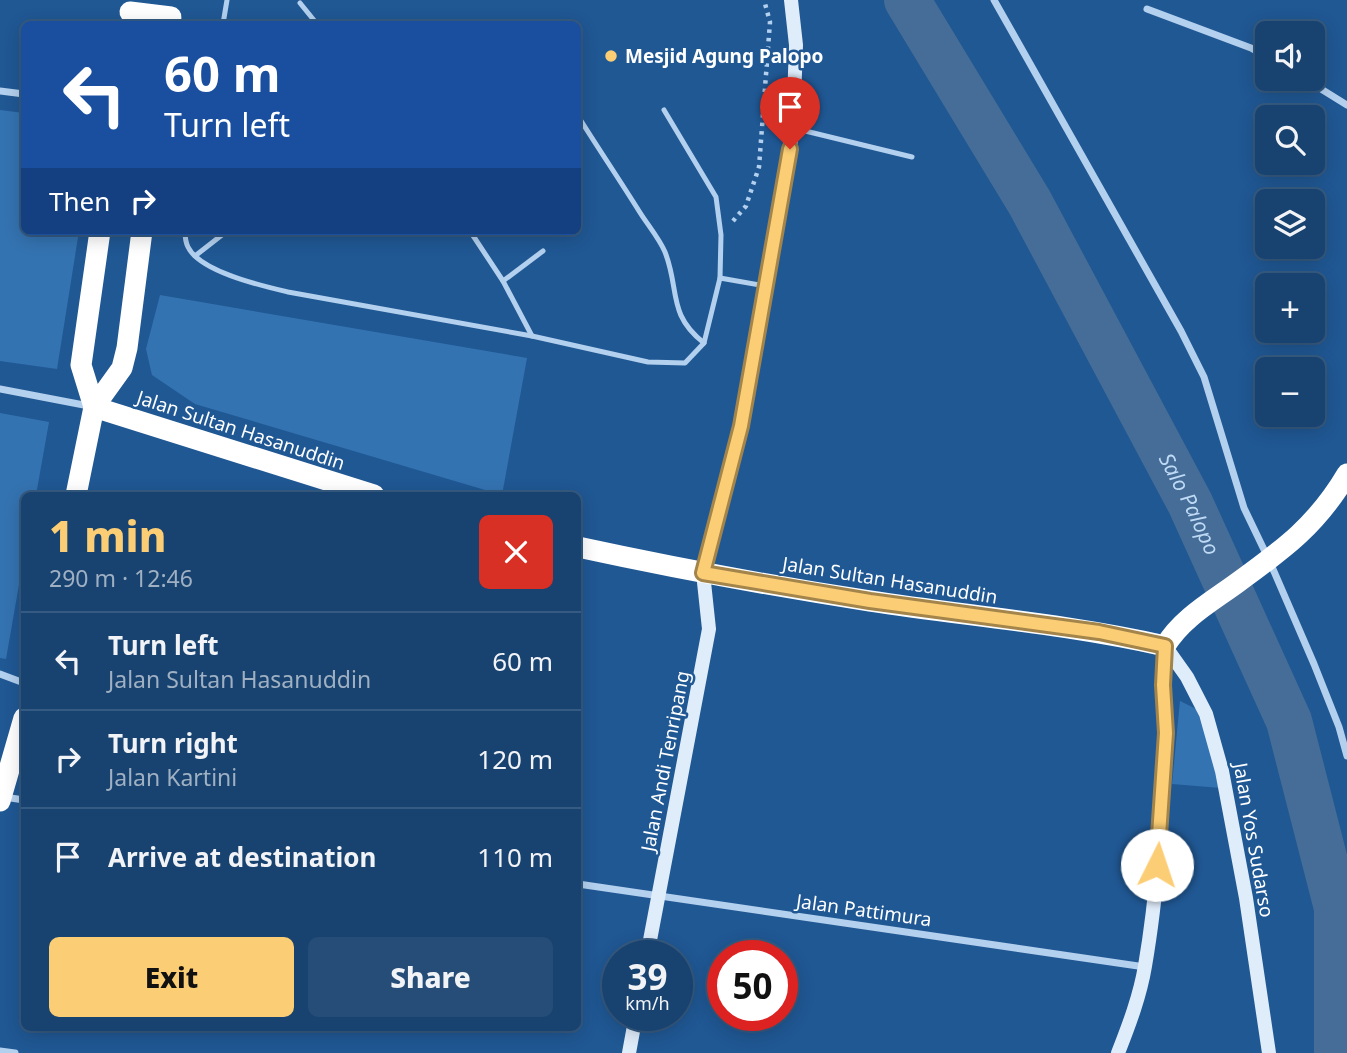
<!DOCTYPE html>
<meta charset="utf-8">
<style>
:root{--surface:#18426f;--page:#254d77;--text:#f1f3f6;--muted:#9fb0c3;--line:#365b82;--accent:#fbcd74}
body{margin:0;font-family:"Noto Sans",sans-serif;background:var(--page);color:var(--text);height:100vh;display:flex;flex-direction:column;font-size:26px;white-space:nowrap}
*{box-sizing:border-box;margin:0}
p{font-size:23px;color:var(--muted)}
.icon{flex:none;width:38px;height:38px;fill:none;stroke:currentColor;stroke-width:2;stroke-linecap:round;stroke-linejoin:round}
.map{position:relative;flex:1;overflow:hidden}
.side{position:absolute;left:21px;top:492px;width:560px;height:539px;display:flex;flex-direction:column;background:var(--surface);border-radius:10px;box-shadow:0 4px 18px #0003,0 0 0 2px var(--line)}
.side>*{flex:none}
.guide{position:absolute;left:21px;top:21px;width:560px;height:214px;border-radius:10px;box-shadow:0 4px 18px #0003,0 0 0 2px var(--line);background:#1a4fa0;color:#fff;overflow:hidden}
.controls{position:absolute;left:1255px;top:21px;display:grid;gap:14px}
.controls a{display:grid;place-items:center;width:70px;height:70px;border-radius:10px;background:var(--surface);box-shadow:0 4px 18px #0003,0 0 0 2px var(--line);font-size:35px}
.speed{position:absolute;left:602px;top:940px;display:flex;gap:14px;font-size:35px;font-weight:700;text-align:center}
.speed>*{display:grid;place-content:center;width:91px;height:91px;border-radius:50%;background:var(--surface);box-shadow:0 4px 18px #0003,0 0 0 2px var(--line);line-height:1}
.speed small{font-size:18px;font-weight:400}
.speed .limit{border:10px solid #d22;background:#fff;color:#111}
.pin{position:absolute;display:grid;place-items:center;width:60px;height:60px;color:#fff;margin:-72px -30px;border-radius:50% 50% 50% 0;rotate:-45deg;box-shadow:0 0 7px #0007}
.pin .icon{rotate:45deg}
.me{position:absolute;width:77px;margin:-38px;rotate:4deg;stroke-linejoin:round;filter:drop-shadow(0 0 5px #0008)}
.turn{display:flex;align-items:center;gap:24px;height:147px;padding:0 28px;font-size:32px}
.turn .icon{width:91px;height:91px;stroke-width:2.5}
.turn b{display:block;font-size:49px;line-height:60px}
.then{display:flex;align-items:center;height:66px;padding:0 28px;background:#0003;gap:14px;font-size:26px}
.round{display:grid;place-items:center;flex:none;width:74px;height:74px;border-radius:10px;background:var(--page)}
.head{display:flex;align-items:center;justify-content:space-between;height:119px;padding:0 28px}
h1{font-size:42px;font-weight:800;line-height:52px;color:var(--accent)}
.action{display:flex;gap:14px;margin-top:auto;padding:14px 28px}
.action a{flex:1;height:80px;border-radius:10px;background:var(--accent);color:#111;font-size:28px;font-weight:800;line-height:80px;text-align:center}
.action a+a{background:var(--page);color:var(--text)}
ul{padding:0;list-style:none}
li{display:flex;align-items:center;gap:21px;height:98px;padding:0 28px;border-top:2px solid var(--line)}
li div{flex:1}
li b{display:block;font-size:26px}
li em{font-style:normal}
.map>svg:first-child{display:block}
.green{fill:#3473b1}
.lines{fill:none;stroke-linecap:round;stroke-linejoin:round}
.river{stroke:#456d97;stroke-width:46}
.path{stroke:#b3d0ee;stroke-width:4.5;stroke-dasharray:3.5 5;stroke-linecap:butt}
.lane{stroke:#b3d0ee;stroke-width:5}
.street{stroke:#b3d0ee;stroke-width:7}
.secondary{stroke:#dfecfa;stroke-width:14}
.highway{stroke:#fff;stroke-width:21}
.route-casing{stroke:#a3854b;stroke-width:18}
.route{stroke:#fbcd74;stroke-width:12}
.poi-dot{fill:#fbcd74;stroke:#205894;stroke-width:2.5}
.labels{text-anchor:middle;stroke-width:5;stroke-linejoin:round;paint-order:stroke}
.poi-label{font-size:19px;font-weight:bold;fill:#fff;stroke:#205894;text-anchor:start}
.street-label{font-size:19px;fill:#fff;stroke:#205894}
.water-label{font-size:21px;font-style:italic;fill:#bfdaf5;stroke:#205894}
</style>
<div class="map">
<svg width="1347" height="1053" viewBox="0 0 1347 1053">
<rect width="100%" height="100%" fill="#205894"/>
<g class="green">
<polygon points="0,110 24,113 24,231 79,231 57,369 0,361"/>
<polygon points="160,295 527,358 502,495 195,404 152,375 146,349"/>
<polygon points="0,413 49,422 36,495 24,495 24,556 6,659 0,658"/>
<polygon points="1180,701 1196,709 1209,742 1221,788 1172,784"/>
</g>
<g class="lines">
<path class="river" id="s1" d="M907,0L1030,203L1190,503L1289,721L1337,908V1053"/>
<polyline class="path" points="733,221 746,206 759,167 770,22 764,0"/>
<g class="lane">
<polyline points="300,3 317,24"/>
<polyline points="223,24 227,0"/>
<path d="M578,116C598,148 619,179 639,211C647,224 659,238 665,252C680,290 667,314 704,343"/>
<polyline points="793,128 912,157"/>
<path d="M185,231C185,236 186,243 188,247C200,272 263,286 288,292L532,336L648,362L685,363L704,343L720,278L721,235L716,197L664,110"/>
<polyline points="470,231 503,281 532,336"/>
<polyline points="195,256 227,231"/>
<polyline points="720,278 765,286"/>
<polyline points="503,281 543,251"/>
</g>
<g class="street">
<polyline points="994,0 1181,331 1204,377 1244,508 1269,560 1314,664 1339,727 1347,756"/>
<polyline points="1147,9 1251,48 1267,57"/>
<polyline points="1305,79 1347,105"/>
<polyline points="0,91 24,94"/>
<polyline points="0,389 89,406"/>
<polyline points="0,674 24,683"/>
<polyline points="4,797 24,800"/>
<polyline points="578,884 1145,967"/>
<polyline points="0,1051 15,1053"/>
</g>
<g class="secondary">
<polyline points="1165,646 1187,677 1206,714 1222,771 1246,898 1269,1053"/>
<polyline points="647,956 709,629 703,573 741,426 793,128 796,45 791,0"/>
<polyline points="629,1053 636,1015"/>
<path d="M1118,1053C1129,1025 1140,996 1145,966C1158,891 1162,813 1166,737C1167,707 1161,676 1165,646"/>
</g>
<g class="highway">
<polyline points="130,12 171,17"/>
<polyline points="94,407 374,495"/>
<polyline points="94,407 81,365 100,231"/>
<polyline points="76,495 94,407 122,368 127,348 142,231"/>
<path d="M578,547C675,568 772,586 870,601C968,616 1068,624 1165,646C1182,618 1211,602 1237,583C1284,549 1317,525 1347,474"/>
<polyline points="0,801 24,718"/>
</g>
</g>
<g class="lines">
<g class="route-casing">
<polyline id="route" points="790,149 741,426 703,573 870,601 1099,632 1165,646 1163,685 1166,733 1157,865"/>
</g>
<use href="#route" class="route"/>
</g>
<circle class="poi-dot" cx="611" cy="56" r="7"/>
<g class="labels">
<g class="poi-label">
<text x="625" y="63">Mesjid Agung Palopo</text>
</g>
<g class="street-label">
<text transform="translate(241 430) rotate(18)" y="7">Jalan Sultan Hasanuddin</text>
<text transform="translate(890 580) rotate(9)" y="7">Jalan Sultan Hasanuddin</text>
<text transform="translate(665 761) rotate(-79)" y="7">Jalan Andi Tenripang</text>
<text transform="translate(1254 840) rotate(80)" y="7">Jalan Yos Sudarso</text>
<text transform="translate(864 910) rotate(8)" y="7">Jalan Pattimura</text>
</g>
<g class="water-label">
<text dy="7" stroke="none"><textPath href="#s1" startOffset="578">Salo Palopo</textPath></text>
</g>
</g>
</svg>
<div class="controls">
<a><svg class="icon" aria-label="sound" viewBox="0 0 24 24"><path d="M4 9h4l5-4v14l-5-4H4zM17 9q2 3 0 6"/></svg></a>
<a><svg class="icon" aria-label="search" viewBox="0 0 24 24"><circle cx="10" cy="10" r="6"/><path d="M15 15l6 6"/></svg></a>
<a><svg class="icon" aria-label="layers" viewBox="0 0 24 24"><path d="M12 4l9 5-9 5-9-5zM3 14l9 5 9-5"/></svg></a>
<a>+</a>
<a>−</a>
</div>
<div class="speed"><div>39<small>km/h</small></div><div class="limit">50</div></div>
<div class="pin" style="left:790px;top:149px;background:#d93025"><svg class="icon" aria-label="arrive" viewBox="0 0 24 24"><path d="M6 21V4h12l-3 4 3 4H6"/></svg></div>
<svg class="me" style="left:1157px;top:865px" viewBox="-20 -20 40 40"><circle r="19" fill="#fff"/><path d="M0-13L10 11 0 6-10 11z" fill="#fbcd74"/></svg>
<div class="guide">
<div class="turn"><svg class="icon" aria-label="left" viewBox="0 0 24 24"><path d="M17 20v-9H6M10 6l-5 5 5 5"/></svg><div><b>60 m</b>Turn left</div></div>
<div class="then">Then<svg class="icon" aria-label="right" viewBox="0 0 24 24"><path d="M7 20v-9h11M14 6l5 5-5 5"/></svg></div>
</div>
<section class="side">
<div class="head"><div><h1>1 min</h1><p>290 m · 12:46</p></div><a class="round" style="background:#d93025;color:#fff"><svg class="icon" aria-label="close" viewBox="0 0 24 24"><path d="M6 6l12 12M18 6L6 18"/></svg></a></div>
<ul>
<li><svg class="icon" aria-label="left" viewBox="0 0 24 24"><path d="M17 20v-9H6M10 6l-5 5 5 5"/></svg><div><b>Turn left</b><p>Jalan Sultan Hasanuddin</p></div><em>60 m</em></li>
<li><svg class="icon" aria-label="right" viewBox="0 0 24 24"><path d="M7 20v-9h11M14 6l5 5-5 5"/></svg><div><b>Turn right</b><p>Jalan Kartini</p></div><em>120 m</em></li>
<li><svg class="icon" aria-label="arrive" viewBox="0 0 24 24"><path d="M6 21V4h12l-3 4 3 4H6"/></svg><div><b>Arrive at destination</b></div><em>110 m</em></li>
</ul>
<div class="action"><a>Exit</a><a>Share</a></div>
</section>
</div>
